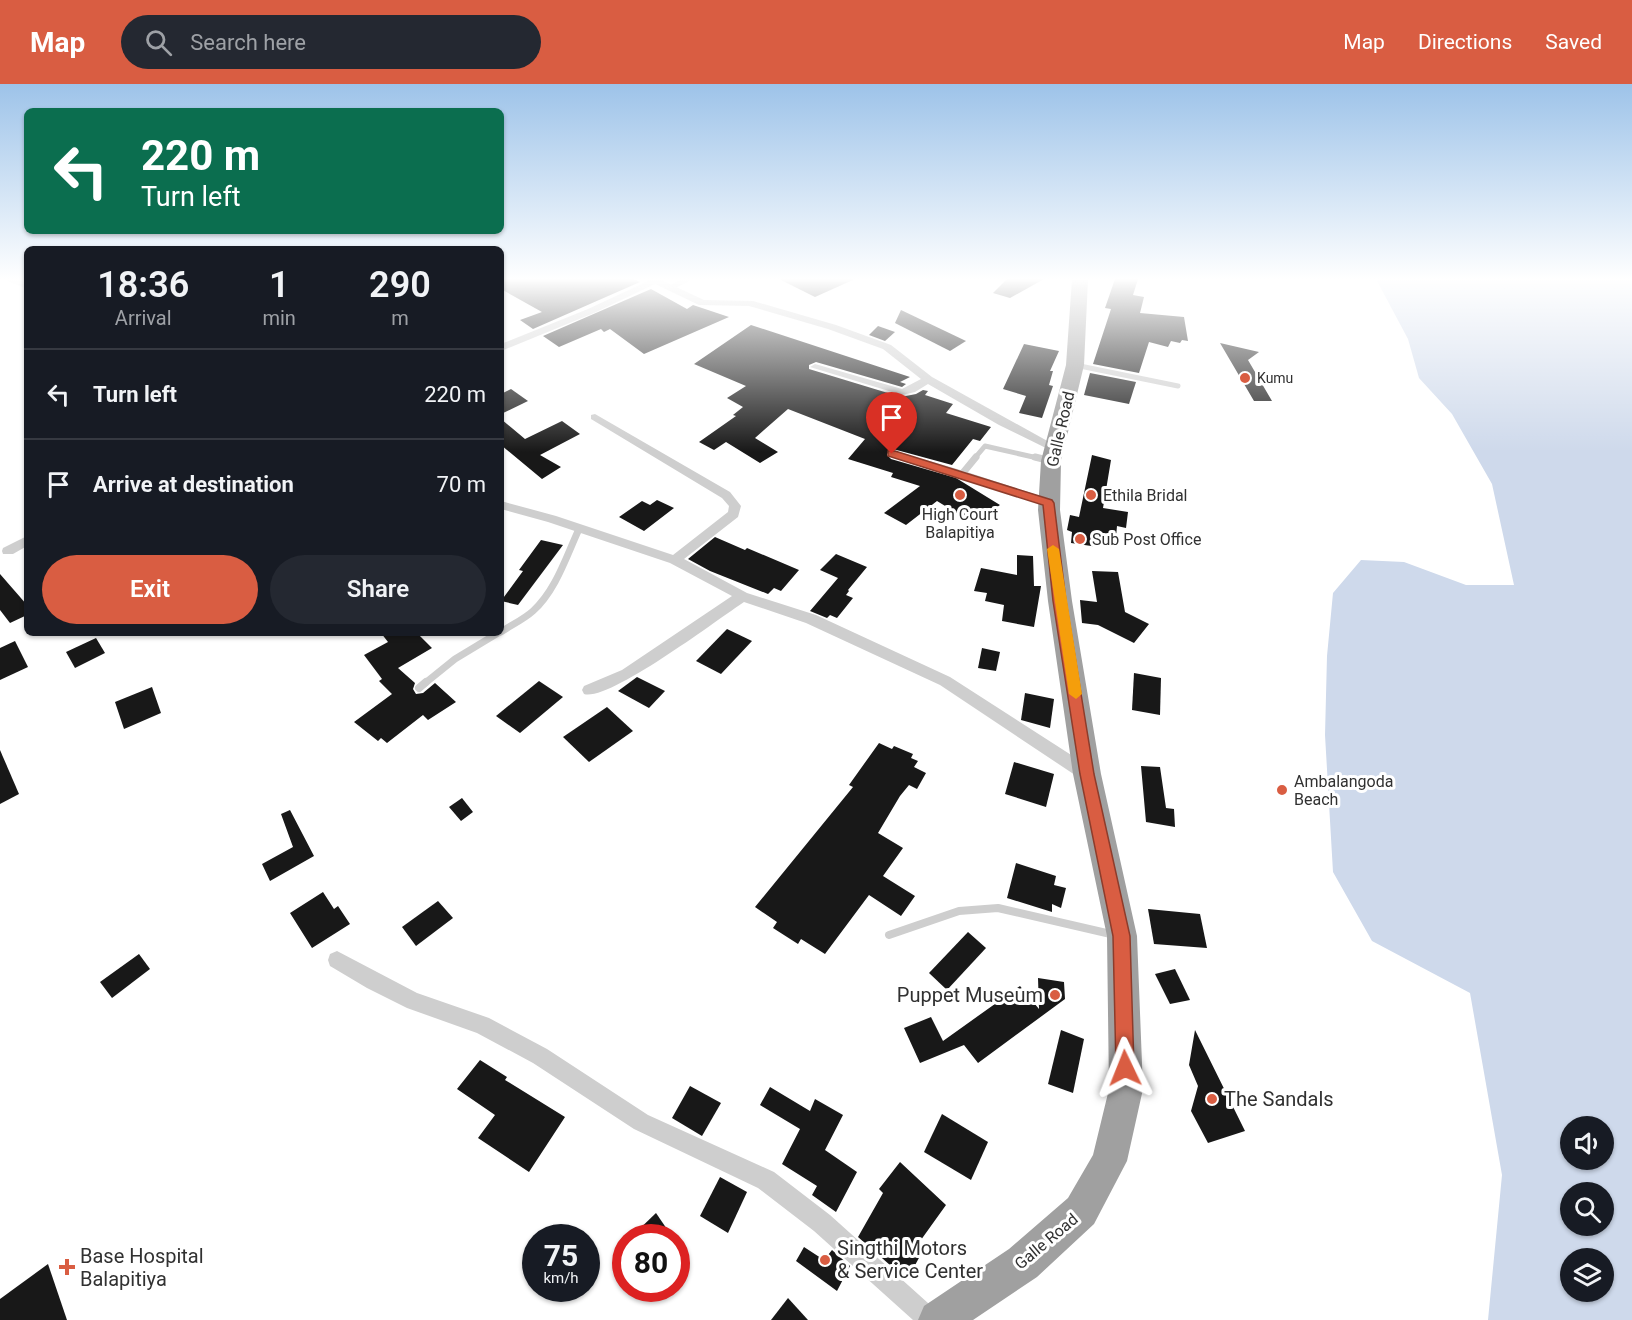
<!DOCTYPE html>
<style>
:root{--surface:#171b24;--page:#242831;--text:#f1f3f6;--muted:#9ea1a6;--line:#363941;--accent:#d95d42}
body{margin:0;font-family:Roboto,sans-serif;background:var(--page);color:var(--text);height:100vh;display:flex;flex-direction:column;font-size:22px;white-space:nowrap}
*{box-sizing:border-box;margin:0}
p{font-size:20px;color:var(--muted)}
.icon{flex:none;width:33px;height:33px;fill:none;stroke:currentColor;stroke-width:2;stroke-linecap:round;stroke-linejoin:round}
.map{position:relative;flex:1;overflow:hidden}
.sheet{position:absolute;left:24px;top:162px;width:480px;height:390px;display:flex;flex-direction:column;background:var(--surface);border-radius:9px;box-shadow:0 2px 4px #0004}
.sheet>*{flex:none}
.hud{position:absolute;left:24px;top:24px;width:480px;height:126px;border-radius:9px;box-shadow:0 2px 4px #0004;background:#0b6e4f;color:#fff;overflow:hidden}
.buttons{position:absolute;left:1560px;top:1032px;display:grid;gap:12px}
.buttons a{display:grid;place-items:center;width:54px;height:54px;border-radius:50%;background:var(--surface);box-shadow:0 2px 4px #0004;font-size:30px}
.speed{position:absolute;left:522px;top:1140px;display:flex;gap:12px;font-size:30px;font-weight:700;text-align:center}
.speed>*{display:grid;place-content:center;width:78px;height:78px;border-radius:50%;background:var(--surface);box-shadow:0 2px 4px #0004;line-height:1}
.speed small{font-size:15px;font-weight:400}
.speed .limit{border:9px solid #d22;background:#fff;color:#111}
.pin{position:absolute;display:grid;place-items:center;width:51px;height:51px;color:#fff;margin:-62px -26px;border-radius:50% 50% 50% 0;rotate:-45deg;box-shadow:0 0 6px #0007}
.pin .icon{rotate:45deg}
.me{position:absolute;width:66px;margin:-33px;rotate:358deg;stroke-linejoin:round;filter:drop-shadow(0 0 4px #0008)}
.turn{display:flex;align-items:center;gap:21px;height:126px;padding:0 18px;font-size:27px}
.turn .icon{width:78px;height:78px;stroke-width:2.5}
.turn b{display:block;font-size:42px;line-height:51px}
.eta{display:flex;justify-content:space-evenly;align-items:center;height:102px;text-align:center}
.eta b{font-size:36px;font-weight:600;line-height:42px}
.cta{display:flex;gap:12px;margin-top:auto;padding:12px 18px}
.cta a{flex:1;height:69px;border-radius:36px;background:var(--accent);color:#fff;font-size:24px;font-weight:600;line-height:69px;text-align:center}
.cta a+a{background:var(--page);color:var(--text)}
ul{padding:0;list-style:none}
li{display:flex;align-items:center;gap:18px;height:90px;padding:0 18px;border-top:2px solid var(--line)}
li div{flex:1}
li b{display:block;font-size:22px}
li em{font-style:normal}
header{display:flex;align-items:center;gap:36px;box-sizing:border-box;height:84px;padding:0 30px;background:var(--accent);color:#fff}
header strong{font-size:28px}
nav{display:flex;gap:33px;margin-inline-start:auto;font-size:21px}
.search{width:420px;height:54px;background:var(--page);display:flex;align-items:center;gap:15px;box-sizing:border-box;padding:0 21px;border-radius:33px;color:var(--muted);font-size:22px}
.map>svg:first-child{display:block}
.water{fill:#ced9eb;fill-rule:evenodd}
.building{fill:#181818}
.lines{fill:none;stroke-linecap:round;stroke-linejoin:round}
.service-far2{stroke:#cecece;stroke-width:5}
.service-far1{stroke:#cecece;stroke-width:7}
.service{stroke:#cecece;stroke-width:8}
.minor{fill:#cecece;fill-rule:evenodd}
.trunk{fill:#a0a0a0;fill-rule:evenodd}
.route{fill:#d95d42;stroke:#8d3c2b;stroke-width:1.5}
.slow{fill:#f59e0b}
.poi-dot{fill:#d95d42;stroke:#fff;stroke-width:2}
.labels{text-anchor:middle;stroke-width:6;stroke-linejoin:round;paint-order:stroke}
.far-poi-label{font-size:14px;fill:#313131;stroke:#fff;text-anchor:start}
.street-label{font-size:16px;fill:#313131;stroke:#fff}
.poi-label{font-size:16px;fill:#313131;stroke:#fff;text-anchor:start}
.near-poi-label{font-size:20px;fill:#313131;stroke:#fff;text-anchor:start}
</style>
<header>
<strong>Map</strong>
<div class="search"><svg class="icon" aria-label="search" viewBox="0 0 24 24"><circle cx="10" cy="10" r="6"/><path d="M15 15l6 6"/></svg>Search here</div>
<nav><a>Map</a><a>Directions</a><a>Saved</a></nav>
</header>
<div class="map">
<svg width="1632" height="1236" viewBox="0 0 1632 1236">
<rect width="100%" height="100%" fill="#fff"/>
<path class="water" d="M1376,195H1632V1236H1488L1502,1091L1470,909L1372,857L1333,788L1325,651L1327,572L1333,509L1361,476L1404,478L1466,501H1514L1492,400L1452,330L1419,294L1408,255ZM1570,1042H1604V1076H1570ZM1570,1108H1604V1142H1570ZM1570,1174H1604V1208H1570Z"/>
<g class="building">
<polygon points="501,195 634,195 640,198 533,245 520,236 542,228 501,205"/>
<polygon points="779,195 855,195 815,213"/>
<polygon points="1007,195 1044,195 1010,214 993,209"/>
<polygon points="1115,195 1138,195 1133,211 1144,213 1140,229 1184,233 1188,257 1182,256 1180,259 1171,257 1168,263 1149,258 1139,289 1093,280 1111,225 1105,224"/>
<polygon points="651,205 687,225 693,221 729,233 644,270 610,245 604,248 601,245 559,263 543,252"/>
<polygon points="901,226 966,257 950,267 895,239"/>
<polygon points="751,241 910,293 900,298 906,300 902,303 816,278 809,281 809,285 901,313 916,310 923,306 928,307 925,311 953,320 946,329 991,343 980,357 973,355 952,381 893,365 889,366 887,371 891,375 956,394 1000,421 973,439 937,417 906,441 884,429 920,402 891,393 893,389 848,375 865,355 788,325 755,354 778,368 760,379 726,358 714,366 699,358 736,332 733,331 743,323 727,314 746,302 694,280"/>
<polygon points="878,242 895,248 885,257 869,251"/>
<polygon points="1220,259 1259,268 1248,276 1272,317 1254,317"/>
<polygon points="1024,260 1059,267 1050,287 1053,287 1049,301 1053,302 1042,334 1019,329 1026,312 1003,305"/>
<polygon points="1090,289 1136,298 1129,320 1084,311"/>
<polygon points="511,305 528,317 501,330 501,310"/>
<polygon points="501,335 525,355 562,337 580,350 540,371 561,383 542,395 501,361"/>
<polygon points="1092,371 1111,376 1103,424 1128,428 1126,444 1117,442 1116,453 1104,450 1104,453 1099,452 1098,463 1071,459 1072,448 1067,446 1070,431 1079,433"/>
<polygon points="657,416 674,424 644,447 619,433 642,417 650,421"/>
<polygon points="715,453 745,466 747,464 799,486 781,507 774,504 768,510 710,487 688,475"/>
<polygon points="541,456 563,461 518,521 501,517 523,487 519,486"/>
<polygon points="836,470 867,483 848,506 849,507 846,511 853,514 837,534 830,531 827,534 810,527 838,494 820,486"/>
<polygon points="1017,471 1033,472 1034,502 1041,502 1034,543 1002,537 1004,521 985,517 987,509 974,507 981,484 1017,491"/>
<polygon points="1092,487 1118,488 1125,528 1149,540 1134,559 1098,541 1082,539 1080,516 1097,518"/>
<polygon points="0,490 27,521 27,531 10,539 0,526"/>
<polygon points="727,545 752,557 721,590 696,577"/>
<polygon points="381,549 417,549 432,564 398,584 415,599 413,605 416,610 423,609 435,599 456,618 428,636 423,631 387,659 381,654 378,657 354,638 392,610 379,597 382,595 364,571 388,558"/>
<polygon points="96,554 105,569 75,584 66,568"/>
<polygon points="15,557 28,583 0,596 0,564"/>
<polygon points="982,564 1000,568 996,587 978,584"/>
<polygon points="1134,589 1161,594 1160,631 1132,626"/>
<polygon points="637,593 665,607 649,624 618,607"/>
<polygon points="539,597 563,613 520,649 496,632"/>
<polygon points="152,603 161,629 124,645 115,618"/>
<polygon points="1025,609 1054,615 1050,644 1021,636"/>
<polygon points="607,623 633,647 589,678 563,653"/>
<polygon points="879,659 892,665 894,662 913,670 911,674 918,677 914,683 926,689 917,705 909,701 900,712 878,749 903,764 883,792 915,812 901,832 869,811 825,870 801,855 798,860 773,844 777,838 755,823 853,703 849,701"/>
<polygon points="0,666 19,710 0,720"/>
<polygon points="1014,678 1054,690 1046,723 1005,710"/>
<polygon points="1141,682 1160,683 1166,724 1174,725 1175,743 1146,738"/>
<polygon points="462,714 473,728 461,737 449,723"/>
<polygon points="290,726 314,772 270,797 262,780 293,763 281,730"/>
<polygon points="1016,779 1056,792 1054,801 1066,804 1061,824 1052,820 1052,828 1007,814"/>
<polygon points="323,808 334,825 338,822 350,840 312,864 290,829"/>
<polygon points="438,817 453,834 416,862 402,843"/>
<polygon points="1148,825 1200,830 1207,864 1154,860"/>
<polygon points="968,848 986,864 947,906 929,889"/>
<polygon points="139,870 150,885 112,914 100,898"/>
<polygon points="1175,885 1190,916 1170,920 1155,890"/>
<polygon points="1038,894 1064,898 1065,915 978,979 964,961 920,979 904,944 931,933 943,957 1020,902 1039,925"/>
<polygon points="1061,946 1084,955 1073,1009 1048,1000"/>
<polygon points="1195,946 1245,1047 1208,1059 1191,1027 1198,1002 1189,981"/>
<polygon points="480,976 507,993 505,996 565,1033 529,1088 478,1054 495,1031 457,1005"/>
<polygon points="690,1002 721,1019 702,1052 672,1034"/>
<polygon points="770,1003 810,1027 815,1015 843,1031 825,1066 857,1088 836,1128 812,1111 817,1102 782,1080 800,1045 760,1021"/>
<polygon points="942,1030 988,1058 971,1096 924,1068"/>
<polygon points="900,1078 946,1121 913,1167 920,1172 907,1196 858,1153 883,1109 879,1105"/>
<polygon points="720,1093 747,1108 728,1149 700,1132"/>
<polygon points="656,1129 673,1154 630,1154"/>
<polygon points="804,1163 824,1176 832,1166 850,1182 837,1207 796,1177"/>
<polygon points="48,1180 67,1236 0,1236 0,1215"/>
<polygon points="788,1214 808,1236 771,1236"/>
</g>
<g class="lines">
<g class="service-far2">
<polyline points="9,195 27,202"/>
<polyline points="670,204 688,195"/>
<polyline points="1075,281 1178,302"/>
<polyline points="892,370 909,375"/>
<polyline points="974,375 985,362 1042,375"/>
</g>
<g class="service-far1">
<polyline points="904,373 962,390"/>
<polyline points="976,373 962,390 1047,418"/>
<polyline points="1035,373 1051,377"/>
<path d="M501,548C511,541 523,536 533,527C556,506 566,473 579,445"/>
<polyline points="424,600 455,575 498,549"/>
</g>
<g class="service">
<polyline points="419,604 426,598"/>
<polyline points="889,851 959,827 998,824 1115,851"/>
</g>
<g class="minor">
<polygon points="647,195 659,195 704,216 753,217 836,241 891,261 932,293 1060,364 1054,367 1050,366 999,341 928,300 915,308 902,311 810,283 815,280 902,305 921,295 883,265 828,245 749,222 699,221 655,200 594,229 501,267 501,260 588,225 648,197"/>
<path d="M595,330L730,408L741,422L738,433L684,475L747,509L816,531L950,593L1093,685L1095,690L1093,695L1087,697L1081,695L940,601L806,539L744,518C718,535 609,618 584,610L582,606L584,602L622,586L732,512L670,479L548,438L501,425V417L556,432L673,471L728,428L729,422L722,414L591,335V331Z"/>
<polygon points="27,452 27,462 13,470 3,470 2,467 3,464"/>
<polygon points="337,867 417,909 489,934 547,965 648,1031 774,1088 830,1131 938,1228 942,1236 913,1236 814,1147 758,1104 634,1045 533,979 477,949 407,924 367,904 330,882 328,876 330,870"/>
</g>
<polygon class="trunk" points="1072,195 1088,195 1084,281 1061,377 1060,426 1072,517 1101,690 1137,852 1143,1005 1127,1077 1094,1140 1037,1193 973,1236 918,1236 924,1222 1009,1165 1068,1114 1093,1071 1109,1005 1107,852 1073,690 1048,517 1038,426 1041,377 1066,281"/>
</g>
<linearGradient id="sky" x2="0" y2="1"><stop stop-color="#9dc3e9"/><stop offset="0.53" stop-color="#fff"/><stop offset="1" stop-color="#fff" stop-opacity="0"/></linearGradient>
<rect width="1632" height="368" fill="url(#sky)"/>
<polygon class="route" points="888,367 895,367 1052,416 1054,419 1066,517 1094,690 1130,852 1134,984 1132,990 1125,993 1119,990 1116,984 1113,852 1080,690 1053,517 1043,421 888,372"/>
<polygon class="slow" points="1053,461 1059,465 1082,610 1076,615 1069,610 1047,465"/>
<g class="poi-dot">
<circle cx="1245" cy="294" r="6"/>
<circle cx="960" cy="411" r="6"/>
<circle cx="1091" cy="411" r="6"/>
<circle cx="1080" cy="455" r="6"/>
<circle cx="1282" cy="706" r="6"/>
<circle cx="1055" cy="911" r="6"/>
<circle cx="1212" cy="1015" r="6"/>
<circle cx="825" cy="1176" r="6"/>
<path d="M64 1174h6v6h6v6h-6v6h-6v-6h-6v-6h6z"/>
</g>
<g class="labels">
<g class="far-poi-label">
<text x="1257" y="299">Kumu</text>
</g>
<g class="street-label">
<text transform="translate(1060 345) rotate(-77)" y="6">Galle Road</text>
<text transform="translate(1046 1157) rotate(-40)" y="6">Galle Road</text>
</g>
<g class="poi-label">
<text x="1103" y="417">Ethila Bridal</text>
<text x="960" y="436" text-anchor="middle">High Court<tspan x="960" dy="18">Balapitiya</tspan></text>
<text x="1092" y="461">Sub Post Office</text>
<text x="1294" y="703">Ambalangoda<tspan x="1294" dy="18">Beach</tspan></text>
</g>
<g class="near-poi-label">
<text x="1043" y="918" text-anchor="end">Puppet Museum</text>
<text x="1224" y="1022">The Sandals</text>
<text x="837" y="1171">Singthi Motors<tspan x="837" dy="23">&amp; Service Center</tspan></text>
<text x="80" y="1179">Base Hospital<tspan x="80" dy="23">Balapitiya</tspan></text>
</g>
</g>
</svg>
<div class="buttons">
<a><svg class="icon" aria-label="sound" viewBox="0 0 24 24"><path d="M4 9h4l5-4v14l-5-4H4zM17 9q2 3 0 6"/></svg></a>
<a><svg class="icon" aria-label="search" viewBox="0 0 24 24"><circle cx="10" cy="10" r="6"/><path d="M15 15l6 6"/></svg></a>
<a><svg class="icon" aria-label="layers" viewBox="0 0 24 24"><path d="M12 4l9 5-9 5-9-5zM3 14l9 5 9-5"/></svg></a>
</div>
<div class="speed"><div>75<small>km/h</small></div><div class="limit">80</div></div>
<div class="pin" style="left:892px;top:370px;background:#d93025"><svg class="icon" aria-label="arrive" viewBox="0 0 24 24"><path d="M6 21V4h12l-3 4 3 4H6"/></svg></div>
<svg class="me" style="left:1125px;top:984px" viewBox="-20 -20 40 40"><path d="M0-17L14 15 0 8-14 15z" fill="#d95d42" stroke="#fff" stroke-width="4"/></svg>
<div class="hud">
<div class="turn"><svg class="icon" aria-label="left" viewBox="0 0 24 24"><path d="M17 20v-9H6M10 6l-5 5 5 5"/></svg><div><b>220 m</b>Turn left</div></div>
</div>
<section class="sheet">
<div class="eta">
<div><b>18:36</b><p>Arrival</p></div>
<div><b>1</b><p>min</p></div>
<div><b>290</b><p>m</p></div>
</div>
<ul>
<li><svg class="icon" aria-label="left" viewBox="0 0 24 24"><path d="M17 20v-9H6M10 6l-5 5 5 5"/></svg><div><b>Turn left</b></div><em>220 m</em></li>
<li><svg class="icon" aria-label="arrive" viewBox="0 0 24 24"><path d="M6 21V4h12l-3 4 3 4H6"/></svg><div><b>Arrive at destination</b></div><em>70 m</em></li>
</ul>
<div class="cta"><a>Exit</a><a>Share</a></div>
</section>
</div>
